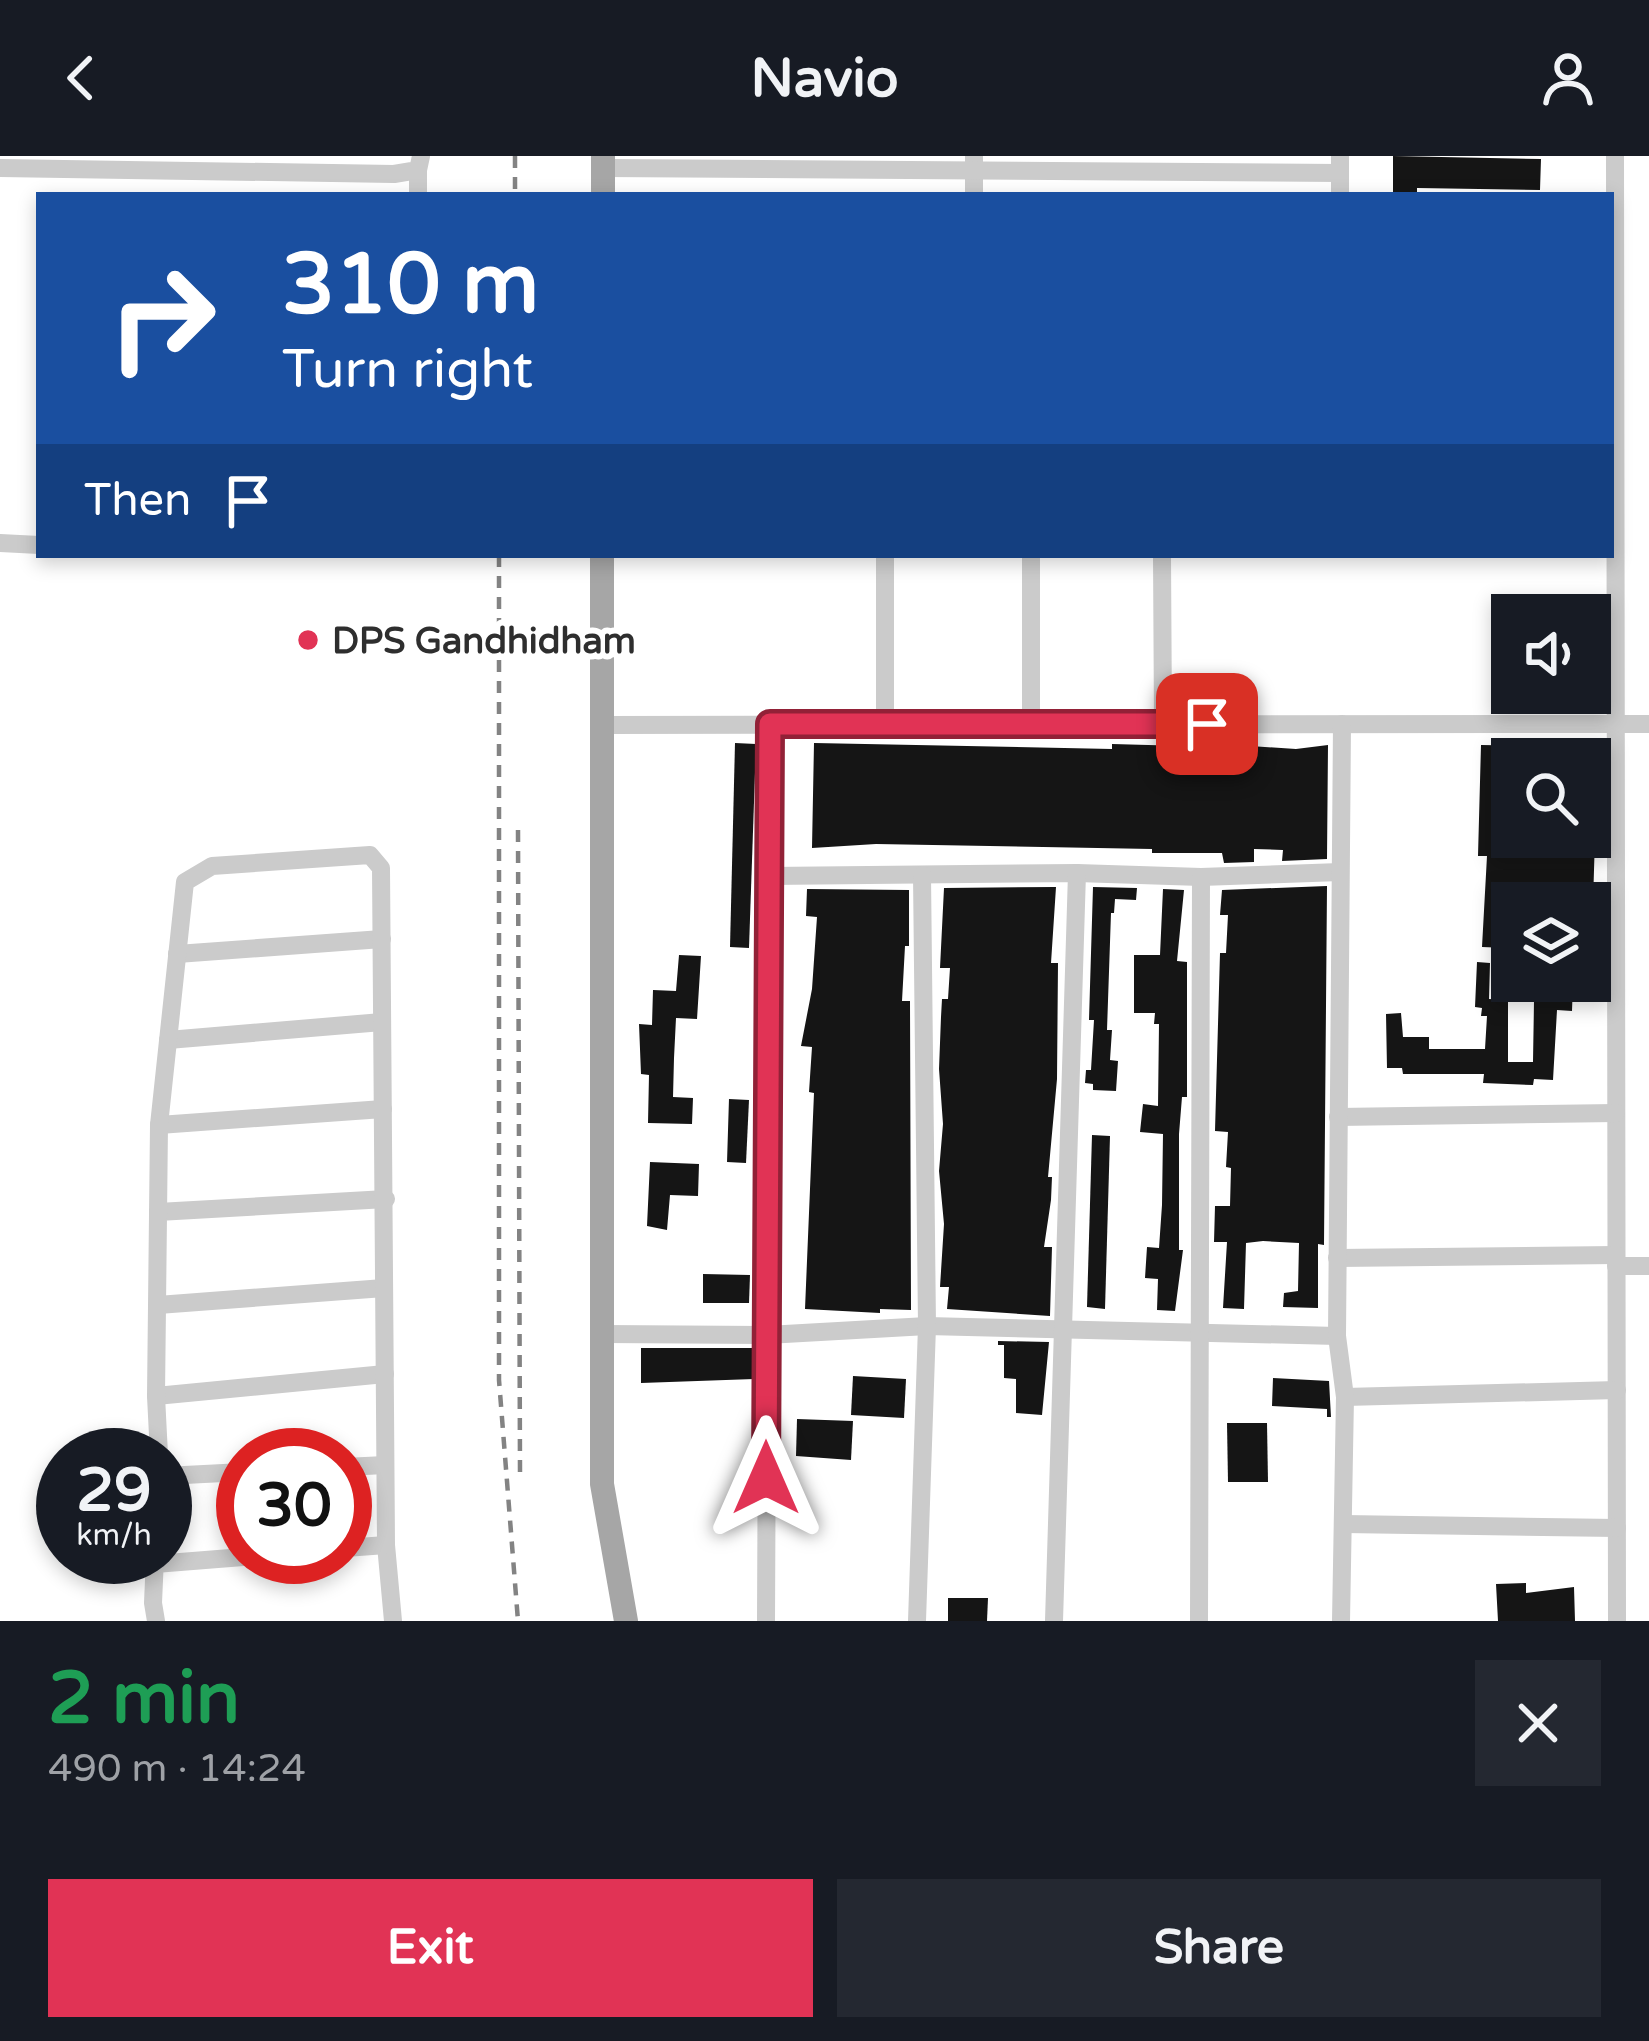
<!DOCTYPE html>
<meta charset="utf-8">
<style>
:root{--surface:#171b24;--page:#242831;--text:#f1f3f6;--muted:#9ea1a6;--accent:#e13355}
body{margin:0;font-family:"Varela Round",sans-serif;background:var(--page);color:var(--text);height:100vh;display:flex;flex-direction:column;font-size:45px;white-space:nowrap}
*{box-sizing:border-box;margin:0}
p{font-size:39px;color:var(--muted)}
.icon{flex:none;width:66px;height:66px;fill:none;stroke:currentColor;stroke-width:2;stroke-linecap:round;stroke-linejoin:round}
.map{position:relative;height:1465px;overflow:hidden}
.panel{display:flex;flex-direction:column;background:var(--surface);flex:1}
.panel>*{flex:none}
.guide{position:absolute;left:36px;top:36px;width:1578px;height:366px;border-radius:0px;box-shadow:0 6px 18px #0003;background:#1a4fa0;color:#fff;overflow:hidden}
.buttons{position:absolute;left:1491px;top:438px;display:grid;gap:24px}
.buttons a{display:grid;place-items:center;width:120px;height:120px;border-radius:0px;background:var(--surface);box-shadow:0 6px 18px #0003;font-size:60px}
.speed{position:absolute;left:36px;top:1272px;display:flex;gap:24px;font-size:60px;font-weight:700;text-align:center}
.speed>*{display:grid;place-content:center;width:156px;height:156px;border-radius:50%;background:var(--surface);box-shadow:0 6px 18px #0003;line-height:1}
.speed small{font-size:30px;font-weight:400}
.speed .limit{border:18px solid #d22;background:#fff;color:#111}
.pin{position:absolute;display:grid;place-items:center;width:102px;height:102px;color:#fff;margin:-51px;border-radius:24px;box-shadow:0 6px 18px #0006}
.me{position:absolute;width:132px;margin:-66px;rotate:0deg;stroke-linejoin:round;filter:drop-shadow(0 0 9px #0008)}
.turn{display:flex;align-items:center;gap:42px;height:252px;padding:0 48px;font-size:54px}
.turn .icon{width:156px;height:156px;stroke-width:2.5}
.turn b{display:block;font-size:84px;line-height:102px}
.then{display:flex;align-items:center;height:114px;padding:0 48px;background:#0003;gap:24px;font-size:45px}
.round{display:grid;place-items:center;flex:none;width:126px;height:126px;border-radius:0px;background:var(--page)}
.headline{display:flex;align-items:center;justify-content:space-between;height:204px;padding:0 48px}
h1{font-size:72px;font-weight:700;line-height:90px;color:#1e9e55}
.primary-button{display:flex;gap:24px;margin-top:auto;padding:24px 48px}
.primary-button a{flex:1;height:138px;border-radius:0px;background:var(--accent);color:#fff;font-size:48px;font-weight:700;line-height:138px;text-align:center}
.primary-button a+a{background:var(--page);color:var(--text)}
header{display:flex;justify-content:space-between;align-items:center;height:156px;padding:0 48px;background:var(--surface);font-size:54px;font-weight:700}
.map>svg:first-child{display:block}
.building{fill:#151515}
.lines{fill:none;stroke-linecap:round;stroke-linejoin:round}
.minor{stroke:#cbcbcb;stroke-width:18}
.major{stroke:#a6a6a6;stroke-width:24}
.rail{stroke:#838383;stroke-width:4.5;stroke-dasharray:12 9;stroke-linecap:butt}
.route-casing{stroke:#922137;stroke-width:30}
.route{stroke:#e13355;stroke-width:21}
.poi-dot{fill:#e13355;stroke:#fff;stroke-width:4.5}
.labels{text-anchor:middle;stroke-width:12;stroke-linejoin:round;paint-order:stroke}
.poi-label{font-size:36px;font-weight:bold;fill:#2e2e2e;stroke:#fff;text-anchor:start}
</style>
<header><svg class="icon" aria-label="back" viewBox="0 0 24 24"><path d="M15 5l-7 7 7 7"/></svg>Navio<svg class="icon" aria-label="person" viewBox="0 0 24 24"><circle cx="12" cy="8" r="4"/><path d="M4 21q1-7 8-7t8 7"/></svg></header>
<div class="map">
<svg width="1649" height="1465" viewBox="0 0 1649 1465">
<rect width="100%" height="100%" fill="#fff"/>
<g class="building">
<polygon points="1393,0 1541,3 1540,34 1417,32 1417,39 1393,39"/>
<polygon points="735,587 756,588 749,792 730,791"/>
<polygon points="814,587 1112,593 1112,588 1221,591 1221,588 1296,593 1328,589 1327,703 1282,705 1283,694 1254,693 1254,706 1224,707 1222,697 1152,697 1152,693 876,688 812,692"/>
<polygon points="1481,589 1596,591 1596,603 1512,603 1512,681 1595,681 1593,747 1534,747 1534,734 1507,735 1508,792 1482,791 1487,700 1478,700"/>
<polygon points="1327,730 1324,1089 1318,1088 1318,1152 1283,1151 1284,1137 1298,1135 1299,1087 1263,1085 1246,1087 1244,1153 1223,1152 1227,1086 1214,1086 1215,1050 1230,1050 1231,1012 1226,1011 1228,976 1215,975 1220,797 1226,797 1228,759 1220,759 1222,734"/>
<polygon points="1056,731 1051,807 1058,807 1057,923 1048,1021 1052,1021 1051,1044 1044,1091 1052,1091 1050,1160 947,1153 949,1131 940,1131 944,1068 939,1015 943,968 939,913 941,861 942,843 948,843 950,812 940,812 944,732"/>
<polygon points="1093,731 1137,732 1136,744 1115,743 1114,757 1111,757 1107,874 1112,874 1110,904 1118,905 1116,935 1093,934 1093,928 1085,927 1086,914 1091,914 1094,864 1089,864"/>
<polygon points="807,733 909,734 909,790 905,790 902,845 910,845 911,1154 880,1153 880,1157 805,1153 814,937 809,936 812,891 801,890 812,833 817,761 806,760"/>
<polygon points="1163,733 1184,734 1177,805 1187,806 1187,941 1182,941 1179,978 1179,1094 1183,1094 1175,1155 1157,1154 1158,1123 1145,1122 1147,1091 1159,1092 1162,1049 1163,978 1140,976 1143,948 1158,950 1159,868 1154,868 1155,857 1134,857 1134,799 1160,799"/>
<polygon points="679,799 701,800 697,863 676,862 674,902 673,941 693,942 692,968 648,967 649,919 641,918 639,868 652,869 653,834 676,835"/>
<polygon points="1477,806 1490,807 1489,843 1508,844 1508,906 1533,906 1534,845 1544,845 1544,825 1573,825 1572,855 1557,854 1553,924 1534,923 1533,929 1483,927 1484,918 1403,918 1402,912 1387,912 1386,858 1401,857 1403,881 1429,881 1429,893 1485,893 1487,860 1481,860 1482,852 1475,851"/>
<polygon points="729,943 749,944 746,1007 727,1006"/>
<polygon points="1092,979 1110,980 1105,1153 1087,1151"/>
<polygon points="650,1006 699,1008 698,1040 670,1039 667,1074 647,1070"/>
<polygon points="703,1118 750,1119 749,1147 703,1147"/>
<polygon points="998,1185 1049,1186 1042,1259 1016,1257 1016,1223 1004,1222 1004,1189 998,1189"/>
<polygon points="641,1192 754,1192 754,1223 641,1227"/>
<polygon points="853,1220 906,1223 904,1262 851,1259"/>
<polygon points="1273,1222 1329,1225 1331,1261 1327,1261 1327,1253 1272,1250"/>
<polygon points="797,1263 853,1265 851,1304 796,1300"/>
<polygon points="1227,1267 1267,1267 1268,1326 1228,1326"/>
<polygon points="1526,1427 1526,1437 1574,1431 1575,1465 1498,1465 1496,1428"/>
<polygon points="948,1442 988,1442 987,1465 948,1465"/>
</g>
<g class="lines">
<g class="minor">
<polyline points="974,0 974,39"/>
<polyline points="1615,0 1617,1465"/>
<polyline points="0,12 394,18 418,14 421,0"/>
<polyline points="603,12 1340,17"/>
<polyline points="418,39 418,14"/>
<polyline points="1340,39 1340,0"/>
<polyline points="0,387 39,389"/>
<polyline points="1162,399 1163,568"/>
<polyline points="885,568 885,399"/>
<polyline points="1031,568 1031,399"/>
<polyline points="602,569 1649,568"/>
<polyline points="769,720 1077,717 1201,721 1340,716"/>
<polyline points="177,798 382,783"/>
<polyline points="168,884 382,866"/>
<polyline points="1338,961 1616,957"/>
<polyline points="159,969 383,953"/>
<polyline points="158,1056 386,1043"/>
<polyline points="1337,1102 1616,1099"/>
<polyline points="1616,1110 1649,1110"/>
<polyline points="158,1149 384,1132"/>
<polyline points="602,1178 767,1179 927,1170 1337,1180"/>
<polyline points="156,1240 385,1218"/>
<polyline points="1345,1241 1617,1234"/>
<polyline points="159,1299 156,1240 159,969 185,726 212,710 370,699 381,712 386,1389 393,1465"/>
<polyline points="345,1311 385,1309"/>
<polyline points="165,1320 243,1316"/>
<polyline points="1344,1368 1617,1372"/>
<polyline points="345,1392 386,1389"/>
<polyline points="155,1401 153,1447 156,1465"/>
<polyline points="155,1408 243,1401"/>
<polyline points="766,1465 770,568"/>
<polyline points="917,1465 927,1170 922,719"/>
<polyline points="1054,1465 1077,717"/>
<polyline points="1199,1465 1201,721"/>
<polyline points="1341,1465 1345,1241 1337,1180 1342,568"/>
</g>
<g class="major">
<polyline points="603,39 603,0"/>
<polyline points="602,399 602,1328 626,1465"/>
</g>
<g class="rail">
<polyline points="515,0 515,39"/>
<polyline points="499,399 499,1224 518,1465"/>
<polyline points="518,674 520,1316"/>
</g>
</g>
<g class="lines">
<g class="route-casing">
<polyline id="route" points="766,1322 770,568 1207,568"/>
</g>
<use href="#route" class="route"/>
</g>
<circle class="poi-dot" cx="308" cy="484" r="12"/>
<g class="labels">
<g class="poi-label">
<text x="332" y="497">DPS Gandhidham</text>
</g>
</g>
</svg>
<div class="buttons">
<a><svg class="icon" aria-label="sound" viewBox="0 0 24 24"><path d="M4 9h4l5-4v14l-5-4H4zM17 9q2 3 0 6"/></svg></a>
<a><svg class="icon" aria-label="search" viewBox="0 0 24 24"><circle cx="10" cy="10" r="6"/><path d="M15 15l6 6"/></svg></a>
<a><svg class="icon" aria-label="layers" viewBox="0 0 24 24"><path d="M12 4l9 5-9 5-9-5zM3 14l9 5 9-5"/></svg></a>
</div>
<div class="speed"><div>29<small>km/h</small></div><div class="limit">30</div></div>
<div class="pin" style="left:1207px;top:568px;background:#d93025"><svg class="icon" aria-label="arrive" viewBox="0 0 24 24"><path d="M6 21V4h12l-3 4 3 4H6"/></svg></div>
<svg class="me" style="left:766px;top:1322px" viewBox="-20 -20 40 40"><path d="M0-17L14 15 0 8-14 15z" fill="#e13355" stroke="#fff" stroke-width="4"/></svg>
<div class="guide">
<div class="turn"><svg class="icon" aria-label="right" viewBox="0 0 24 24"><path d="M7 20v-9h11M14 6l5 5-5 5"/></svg><div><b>310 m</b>Turn right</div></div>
<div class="then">Then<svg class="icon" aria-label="arrive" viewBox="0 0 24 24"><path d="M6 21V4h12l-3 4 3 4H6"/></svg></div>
</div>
</div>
<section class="panel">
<div class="headline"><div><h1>2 min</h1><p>490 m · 14:24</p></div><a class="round"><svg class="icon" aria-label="close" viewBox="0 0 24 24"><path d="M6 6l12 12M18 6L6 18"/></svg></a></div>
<div class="primary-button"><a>Exit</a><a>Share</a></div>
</section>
